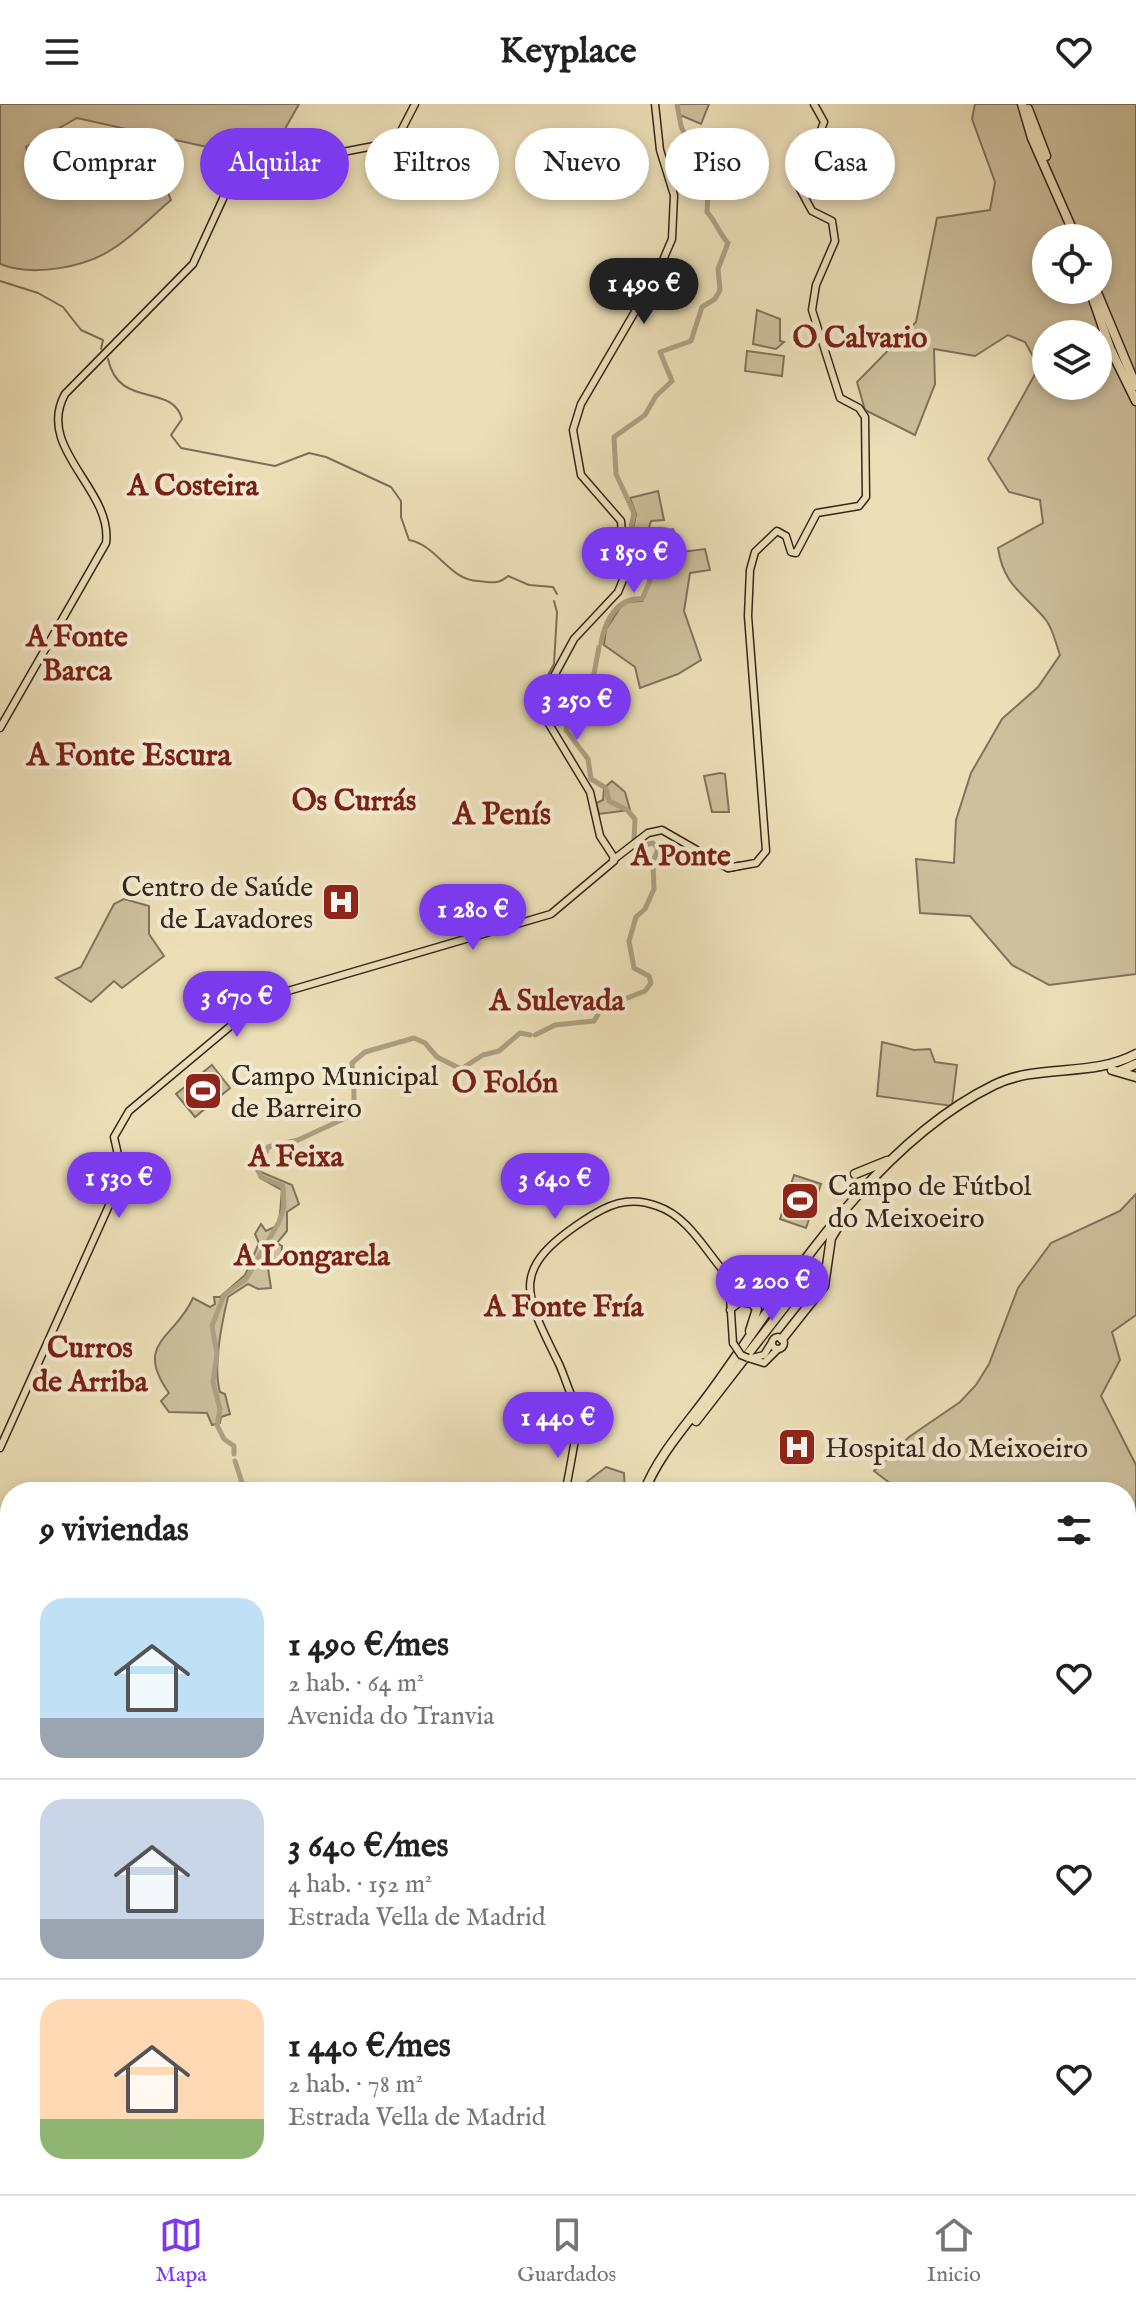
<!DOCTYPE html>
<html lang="es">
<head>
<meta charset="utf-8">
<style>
  body { margin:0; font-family:"IM FELL English",serif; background:#f2f2f2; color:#222; height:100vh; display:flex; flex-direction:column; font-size:30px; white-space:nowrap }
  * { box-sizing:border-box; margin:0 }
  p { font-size:26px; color:#767676 }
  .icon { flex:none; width:44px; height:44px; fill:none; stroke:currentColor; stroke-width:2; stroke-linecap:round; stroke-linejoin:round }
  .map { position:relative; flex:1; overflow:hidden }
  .panel { position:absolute; left:0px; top:1378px; width:1136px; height:712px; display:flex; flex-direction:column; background:#fff; border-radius:32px 32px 0 0; box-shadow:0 4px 12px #0003 }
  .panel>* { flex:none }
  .guide { position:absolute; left:24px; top:24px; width:1088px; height:72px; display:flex; gap:16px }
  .buttons { position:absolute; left:1032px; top:120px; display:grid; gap:16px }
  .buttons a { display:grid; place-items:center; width:80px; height:80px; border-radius:50%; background:#fff; box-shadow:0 4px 12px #0003; font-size:40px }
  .price { position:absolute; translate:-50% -68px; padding:0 18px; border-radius:28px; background:#7c3aed; color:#fff; font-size:26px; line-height:52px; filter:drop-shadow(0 2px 4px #0008) }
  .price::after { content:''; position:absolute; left:50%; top:48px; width:24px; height:18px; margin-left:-12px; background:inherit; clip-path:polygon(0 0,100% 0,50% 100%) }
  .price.selected { background:#222; color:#fff }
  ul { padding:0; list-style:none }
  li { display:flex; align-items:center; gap:24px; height:200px; padding:0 40px }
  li+li { border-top:2px solid #e0e0e0 }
  li span { display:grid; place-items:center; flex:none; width:224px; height:160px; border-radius:24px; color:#555 }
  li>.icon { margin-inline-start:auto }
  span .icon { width:96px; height:96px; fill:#fffc; stroke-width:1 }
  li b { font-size:34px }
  h2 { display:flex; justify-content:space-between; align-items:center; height:96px; padding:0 40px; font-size:34px }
  .tag { padding:0 28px; border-radius:36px; background:#fff; box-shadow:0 4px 12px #0003; font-size:28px; line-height:72px }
  .tag.selected { background:#7c3aed; color:#fff }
  header { display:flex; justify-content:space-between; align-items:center; height:104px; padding:0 40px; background:#fff; font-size:36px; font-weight:800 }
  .dock { display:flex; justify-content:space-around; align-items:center; height:112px; border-top:2px solid #e0e0e0; background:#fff; font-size:22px; color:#767676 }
  .dock a { display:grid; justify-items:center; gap:4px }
  .dock .selected { color:#7c3aed }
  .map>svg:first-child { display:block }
  .green { fill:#cdc09d; stroke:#80735c; stroke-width:2; fill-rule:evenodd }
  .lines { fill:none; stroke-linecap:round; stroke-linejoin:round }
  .stream { stroke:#7d6f59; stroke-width:2 }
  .river { stroke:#ada083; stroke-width:5 }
  .major-casing { stroke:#34261b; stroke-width:9 }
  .highway-casing { stroke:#34261b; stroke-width:11 }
  .major { stroke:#ecdfb8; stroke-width:6 }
  .highway { stroke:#ecdfb8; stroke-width:8 }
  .major-bridge-casing { stroke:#34261b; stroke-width:9; stroke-linecap:butt }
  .major-bridge { stroke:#ecdfb8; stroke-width:6 }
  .labels { text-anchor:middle; stroke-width:8; stroke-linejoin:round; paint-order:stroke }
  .poi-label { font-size:28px; fill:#34261b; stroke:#f3ead1; text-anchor:start }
  .neighbourhood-label { font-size:30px; font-weight:bold; fill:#7a1f14; stroke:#f3ead1 }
  .quarter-label { font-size:32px; font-weight:bold; fill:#7a1f14; stroke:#f3ead1 }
</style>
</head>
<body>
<header><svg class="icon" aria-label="menu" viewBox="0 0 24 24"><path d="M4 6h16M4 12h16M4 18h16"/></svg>Keyplace<svg class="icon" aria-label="heart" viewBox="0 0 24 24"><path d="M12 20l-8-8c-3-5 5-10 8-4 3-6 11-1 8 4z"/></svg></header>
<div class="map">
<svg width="1136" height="2090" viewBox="0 0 1136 2090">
  <rect width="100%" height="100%" fill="#ecdfb8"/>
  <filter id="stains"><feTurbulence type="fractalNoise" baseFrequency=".0025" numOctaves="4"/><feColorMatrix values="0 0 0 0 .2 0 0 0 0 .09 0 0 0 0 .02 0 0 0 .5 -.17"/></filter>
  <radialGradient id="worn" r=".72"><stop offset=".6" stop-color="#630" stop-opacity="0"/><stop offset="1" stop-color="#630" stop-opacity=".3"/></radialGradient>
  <g class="green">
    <path d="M0,0H299L272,48L216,45L77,14L26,43L35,81L56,89L130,65L161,72L171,96C152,112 134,131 114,144C85,164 32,173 0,160Z"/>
    <polygon points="676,0 709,0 701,20 680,11"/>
    <path d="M975,0H1136V870L1049,881L1012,861L970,812L920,809L916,755L954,759L956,716L971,669L1002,615L1038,583L1060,551C1056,540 1053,525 1046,516C1024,489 1004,483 998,444L1043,419L1040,396L1009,388L988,355L1039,263L1025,238L1008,231L975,252L934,245L935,280L915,331L865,306L857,278L916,218L937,114L990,106L995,78L972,15ZM1046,134H1098V186H1046ZM1046,230H1098V282H1046Z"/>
    <polygon points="757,206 780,215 780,237 784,238 776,245 753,240"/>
    <polygon points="747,247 784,252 782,272 745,267"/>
    <polygon points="658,387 664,416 651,417 648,427 673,425 681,448 705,445 710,466 690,469 684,507 701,556 678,570 640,584 635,563 604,541 606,525 624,498 642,497 652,472 632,430 636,410 630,394"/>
    <polygon points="720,669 725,670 729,708 712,708 704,672"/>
    <polygon points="612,677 625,688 630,706 599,710 596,699 603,696 604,684"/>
    <polygon points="124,795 149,802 149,830 164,852 122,884 114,877 91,898 56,874 81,863 114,800"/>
    <polygon points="882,938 914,946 930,945 935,958 957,961 952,1002 877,992"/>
    <polygon points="212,961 230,984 195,1013 176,990"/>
    <path d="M256,1066L292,1081L299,1100L287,1108V1127L277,1139L282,1142L281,1158L271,1159L268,1164L271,1184L258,1185L248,1180L228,1193C222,1218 213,1264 220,1288L225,1290L230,1310L221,1313L220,1319L212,1321L207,1309L169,1308L161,1297L169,1289C133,1238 175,1235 193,1194L210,1203L215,1200L214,1193H220L245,1171L259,1139L255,1130L261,1120L266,1127L279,1121L282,1086L262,1075Z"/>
    <polygon points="794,1071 821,1080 806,1124 780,1115"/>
    <polygon points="1136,1090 1136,1211 1112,1228 1120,1256 1101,1292 1136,1361 1136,1474 1126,1499 1126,1388 888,1388 891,1380 874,1367 909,1333 960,1298 976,1281 989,1260 1018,1184 1051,1139 1120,1107"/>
    <polygon points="606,1363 624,1369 625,1388 583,1388 584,1380"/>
  </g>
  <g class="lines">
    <g class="stream">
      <polyline points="0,177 38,189 63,203 81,226 103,236 101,245"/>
      <path d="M108,255C119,306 172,278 182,315L171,331L181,344L275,362L309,349L326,353L391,383L401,397V413L409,436C437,441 449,476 478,477C491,478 498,481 508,472L529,481L553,483L557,490"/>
      <polyline points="543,580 554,560 557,508 554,497"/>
      <polyline points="704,2080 719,2084 762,2080"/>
      <polyline points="804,2080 822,2083 830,2090"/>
      <polyline points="619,2090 627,2080"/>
    </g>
    <g class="river">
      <path d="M601,539C605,516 618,493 642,495L650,477L630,429L634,409L616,370L614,333L645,311L656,292L672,277L660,248L691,237L702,203L715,195L720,186L718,165L728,139C719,129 716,118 707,108L708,89L694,83L693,77L700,67L681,22L677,0"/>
      <polyline points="535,931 555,921 594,917 602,904 645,887 651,879 649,872 634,864 629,837 636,813 645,805 654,785 653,758 658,745 653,739 640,742 634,735 635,715 627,706 609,697 606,684 591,675 588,655 566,626 568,615 594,570 599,543"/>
      <path d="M234,1350V1342L224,1335L217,1321L220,1305L213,1278L217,1250L212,1222L224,1191L246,1175L279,1118L284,1104L283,1082L261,1073L259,1068L268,1043L298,1036L352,1011C356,1004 353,970 352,959L365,948L414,934L425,939L437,953L461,965L483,951L499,947L520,929L530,931"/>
      <polyline points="235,1357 245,1388"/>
      <polyline points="484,2090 484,2080"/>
    </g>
    <defs>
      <g id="major">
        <path d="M0,624L106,439C113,385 35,345 65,290L193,160L227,86L240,68L264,57L322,52L379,41L401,27L415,0"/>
        <polyline points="613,752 600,732 590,688 549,620 546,599 554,572 574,535 618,488 625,471 621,417 581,371 573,326 581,300 657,170 672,135 674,91 660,46 655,0"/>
        <polyline points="617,753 613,756 648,729 662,726 728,764 739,762"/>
        <polyline points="728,764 756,759 766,747 748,512 750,466 755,448 777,427 786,432 791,448 796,449 817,409 859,402 866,393 865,313 859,304 840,294 812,206 816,181 835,137 832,117 812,107 799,83 815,62 816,39 824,18 814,0"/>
        <polyline points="729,1178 733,1239"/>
        <circle cx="778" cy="1239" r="6"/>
        <polyline points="748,1254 764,1259 778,1245"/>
        <polyline points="752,1254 764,1251 772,1238"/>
        <polyline points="0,1344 120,1077 121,1064 114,1033 129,1007 264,894 551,810 614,757"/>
        <path d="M565,1388C569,1374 578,1313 581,1309C572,1299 566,1275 559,1260C524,1189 509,1166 583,1117C607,1101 628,1091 657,1102C696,1115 712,1164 744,1187V1195L730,1206"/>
        <polyline points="0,1823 10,1880"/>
        <polyline points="6,1877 10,1902"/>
        <polyline points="0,2018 10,1996"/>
        <polyline points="0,2027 10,2029"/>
        <polyline points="0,2032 10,2035"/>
        <polyline points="35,2080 39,2090"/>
      </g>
      <g id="highway">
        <polyline points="1022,0 1032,34 1076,134"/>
        <polyline points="1028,5 1046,52"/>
        <polyline points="1090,186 1110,244 1136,297"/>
        <polyline points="1096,186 1136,282"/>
        <polyline points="1112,966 1136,973"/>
        <polyline points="1120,967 1136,960"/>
        <polyline points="855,1070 887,1057"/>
        <polyline points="740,1197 752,1199 757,1205 750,1227"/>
        <polyline points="782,1235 824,1182 831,1134 839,1121"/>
        <polyline points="696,1317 803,1179 812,1174 818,1177 818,1189"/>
        <path d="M644,1388C659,1349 691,1316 715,1282C790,1177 875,1039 994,981C1039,959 1091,974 1136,950"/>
        <polyline points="50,2090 78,2080"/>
      </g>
    </defs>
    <use href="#major" class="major-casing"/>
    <use href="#highway" class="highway-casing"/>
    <use href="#major" class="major"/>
    <use href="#highway" class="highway"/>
    <defs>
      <polyline id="major-bridge" points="733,1239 741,1251 748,1254"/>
    </defs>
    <use href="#major-bridge" class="major-bridge-casing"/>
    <use href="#major-bridge" class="major-bridge"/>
  </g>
  <defs>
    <symbol id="hospital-square" viewBox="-11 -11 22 22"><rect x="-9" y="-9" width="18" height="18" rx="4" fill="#8f2418" stroke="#f3ead1"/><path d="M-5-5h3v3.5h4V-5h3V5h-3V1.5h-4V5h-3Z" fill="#fff"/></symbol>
    <symbol id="stadium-square" viewBox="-11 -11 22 22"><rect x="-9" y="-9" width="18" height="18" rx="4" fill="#8f2418" stroke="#f3ead1"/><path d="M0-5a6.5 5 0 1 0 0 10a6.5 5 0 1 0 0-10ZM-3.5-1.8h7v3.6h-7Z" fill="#fff"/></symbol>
  </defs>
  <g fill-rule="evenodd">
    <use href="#hospital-square" x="319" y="776" width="44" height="44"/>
    <use href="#stadium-square" x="181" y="965" width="44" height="44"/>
    <use href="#stadium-square" x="778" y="1075" width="44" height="44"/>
    <use href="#hospital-square" x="775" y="1321" width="44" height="44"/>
  </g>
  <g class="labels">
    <g class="poi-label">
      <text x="313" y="792" text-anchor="end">Centro de Saúde<tspan x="313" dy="32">de Lavadores</tspan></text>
      <text x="231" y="981">Campo Municipal<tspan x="231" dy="32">de Barreiro</tspan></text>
      <text x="828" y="1091">Campo de Fútbol<tspan x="828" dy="32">do Meixoeiro</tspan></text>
      <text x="825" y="1353">Hospital do Meixoeiro</text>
    </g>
    <g class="neighbourhood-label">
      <text x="860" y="243">O Calvario</text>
      <text x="193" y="391">A Costeira</text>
      <text x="77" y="542">A Fonte<tspan x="77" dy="34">Barca</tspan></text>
      <text x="354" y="706">Os Currás</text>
      <text x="681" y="761">A Ponte</text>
      <text x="557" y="906">A Sulevada</text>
      <text x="505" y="988">O Folón</text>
      <text x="296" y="1062">A Feixa</text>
      <text x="312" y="1161">A Longarela</text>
      <text x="564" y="1212">A Fonte Fría</text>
      <text x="90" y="1253">Curros<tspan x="90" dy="34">de Arriba</tspan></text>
    </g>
    <g class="quarter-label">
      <text x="129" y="661">A Fonte Escura</text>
      <text x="502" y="720">A Penís</text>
    </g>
  </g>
  <rect width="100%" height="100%" filter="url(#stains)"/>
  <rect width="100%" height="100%" fill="url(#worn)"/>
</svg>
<div class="buttons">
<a><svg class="icon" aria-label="locate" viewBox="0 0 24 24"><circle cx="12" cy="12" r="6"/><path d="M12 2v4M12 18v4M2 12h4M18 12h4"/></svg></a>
<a><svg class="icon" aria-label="layers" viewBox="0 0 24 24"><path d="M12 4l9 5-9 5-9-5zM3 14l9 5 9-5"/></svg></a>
</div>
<b class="price selected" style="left:644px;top:222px">1 490 €</b>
<b class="price" style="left:634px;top:491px">1 850 €</b>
<b class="price" style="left:577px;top:638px">3 250 €</b>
<b class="price" style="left:473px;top:848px">1 280 €</b>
<b class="price" style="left:237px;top:935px">3 670 €</b>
<b class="price" style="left:119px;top:1116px">1 530 €</b>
<b class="price" style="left:555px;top:1117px">3 640 €</b>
<b class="price" style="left:772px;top:1219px">2 200 €</b>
<b class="price" style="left:558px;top:1356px">1 440 €</b>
<div class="guide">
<a class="tag">Comprar</a>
<a class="tag selected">Alquilar</a>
<a class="tag">Filtros</a>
<a class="tag">Nuevo</a>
<a class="tag">Piso</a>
<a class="tag">Casa</a>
</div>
<section class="panel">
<h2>9 viviendas<svg class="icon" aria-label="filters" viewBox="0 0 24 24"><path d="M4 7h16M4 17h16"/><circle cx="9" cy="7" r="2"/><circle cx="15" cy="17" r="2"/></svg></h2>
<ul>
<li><span style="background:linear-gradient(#bfe0f5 75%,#9aa5b1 0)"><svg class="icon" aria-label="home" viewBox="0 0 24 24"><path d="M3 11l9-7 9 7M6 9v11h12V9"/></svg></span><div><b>1 490 €/mes</b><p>2 hab. · 64 m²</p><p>Avenida do Tranvia</p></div><svg class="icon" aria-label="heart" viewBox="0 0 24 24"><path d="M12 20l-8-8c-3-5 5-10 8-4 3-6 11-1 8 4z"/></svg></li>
<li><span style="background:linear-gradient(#c9d6e8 75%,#9aa5b1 0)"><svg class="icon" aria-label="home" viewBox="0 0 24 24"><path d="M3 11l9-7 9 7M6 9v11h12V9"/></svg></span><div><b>3 640 €/mes</b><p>4 hab. · 152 m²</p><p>Estrada Vella de Madrid</p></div><svg class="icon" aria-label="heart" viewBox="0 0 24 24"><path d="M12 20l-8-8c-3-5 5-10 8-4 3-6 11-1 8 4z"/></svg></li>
<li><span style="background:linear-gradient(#ffd9b3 75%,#8fb573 0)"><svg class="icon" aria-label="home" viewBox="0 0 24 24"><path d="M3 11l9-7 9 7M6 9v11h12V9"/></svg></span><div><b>1 440 €/mes</b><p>2 hab. · 78 m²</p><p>Estrada Vella de Madrid</p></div><svg class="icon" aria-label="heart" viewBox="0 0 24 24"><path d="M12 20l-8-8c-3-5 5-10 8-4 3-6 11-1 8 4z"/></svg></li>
</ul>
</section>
</div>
<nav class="dock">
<a class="selected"><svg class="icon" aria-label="map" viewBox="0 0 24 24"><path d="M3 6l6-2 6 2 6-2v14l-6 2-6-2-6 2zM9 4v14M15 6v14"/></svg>Mapa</a>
<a><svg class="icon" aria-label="saved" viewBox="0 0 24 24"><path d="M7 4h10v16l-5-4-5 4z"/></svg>Guardados</a>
<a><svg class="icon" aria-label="home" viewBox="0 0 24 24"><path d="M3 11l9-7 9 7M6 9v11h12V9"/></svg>Inicio</a>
</nav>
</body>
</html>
